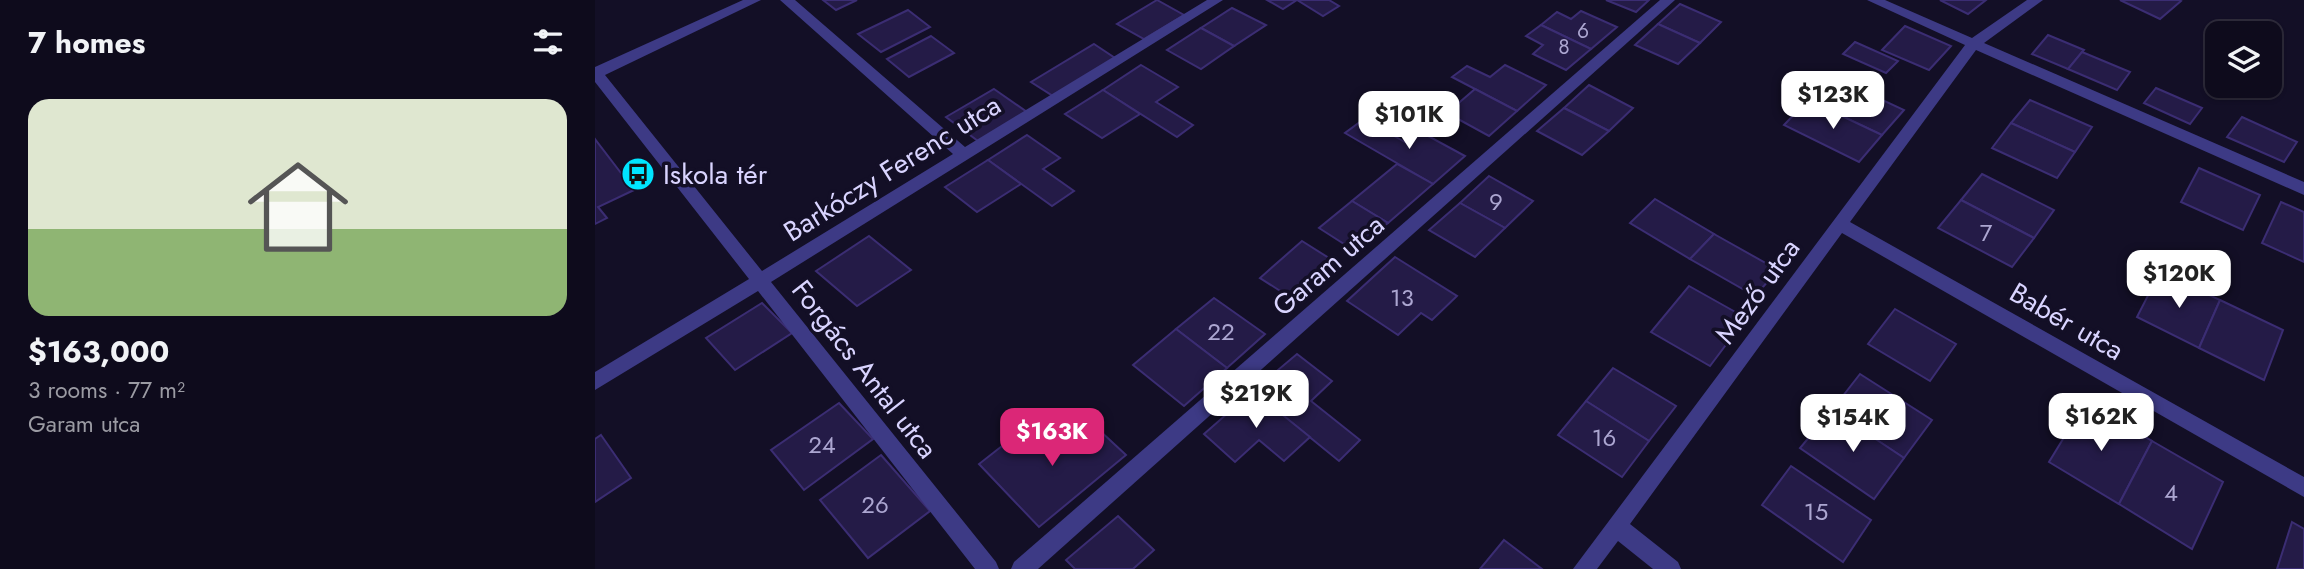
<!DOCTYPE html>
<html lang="en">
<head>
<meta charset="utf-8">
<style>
  body { margin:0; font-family:Jost,sans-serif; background:#171425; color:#f1f3f6; height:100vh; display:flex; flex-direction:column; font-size:26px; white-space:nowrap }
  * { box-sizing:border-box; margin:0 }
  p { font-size:23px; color:#9b9ba3 }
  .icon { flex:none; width:38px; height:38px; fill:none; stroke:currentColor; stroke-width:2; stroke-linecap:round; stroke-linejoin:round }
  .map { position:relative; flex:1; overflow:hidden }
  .side { display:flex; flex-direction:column; background:#0e0b1c; width:595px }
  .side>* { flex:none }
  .buttons { position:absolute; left:1610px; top:21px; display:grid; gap:14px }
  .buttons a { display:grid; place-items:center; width:77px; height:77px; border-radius:14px; background:#0e0b1c; box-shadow:0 2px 5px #0004,0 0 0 2px #2e2b3b; font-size:35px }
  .price { position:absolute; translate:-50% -60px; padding:0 16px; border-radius:14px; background:#fff; color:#222; font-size:23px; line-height:46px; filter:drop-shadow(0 2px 4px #0008) }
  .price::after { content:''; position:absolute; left:50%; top:42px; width:21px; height:16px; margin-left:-10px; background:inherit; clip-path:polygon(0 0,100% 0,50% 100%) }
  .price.active { background:#db2777; color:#fff }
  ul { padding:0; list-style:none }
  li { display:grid; align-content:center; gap:14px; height:371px; padding:0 28px }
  li span { display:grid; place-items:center; height:217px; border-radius:21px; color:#555 }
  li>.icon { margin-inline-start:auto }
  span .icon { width:126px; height:126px; fill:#fffc; stroke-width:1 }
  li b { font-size:30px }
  h2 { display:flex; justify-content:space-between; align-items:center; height:84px; padding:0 28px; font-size:30px }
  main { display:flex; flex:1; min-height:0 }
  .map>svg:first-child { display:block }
  .building { fill:#241b47; stroke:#3b2d73; stroke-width:2 }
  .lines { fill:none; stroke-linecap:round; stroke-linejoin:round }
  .minor { fill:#3d3a85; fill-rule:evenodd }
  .labels { text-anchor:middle; stroke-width:7; stroke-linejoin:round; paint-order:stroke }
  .far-number-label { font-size:21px; fill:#aca6d1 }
  .number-label { font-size:24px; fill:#aca6d1 }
  .street-label { font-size:28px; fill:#d9d4ff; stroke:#130f26 }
  .poi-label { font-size:28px; fill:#d9d4ff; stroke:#130f26; text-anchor:start }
</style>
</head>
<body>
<main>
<section class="side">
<h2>7 homes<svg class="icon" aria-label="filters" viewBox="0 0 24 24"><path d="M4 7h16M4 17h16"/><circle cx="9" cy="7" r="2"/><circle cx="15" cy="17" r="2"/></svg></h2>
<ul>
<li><span style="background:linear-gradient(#dfe7d0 60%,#8fb573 0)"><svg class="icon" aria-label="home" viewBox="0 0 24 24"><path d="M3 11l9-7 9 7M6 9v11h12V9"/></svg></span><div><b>$163,000</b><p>3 rooms · 77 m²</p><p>Garam utca</p></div></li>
</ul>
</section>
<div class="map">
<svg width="1709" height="569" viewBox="0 0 1709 569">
  <rect width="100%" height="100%" fill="#130f26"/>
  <g class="building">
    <polygon points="228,0 262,0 241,10"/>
    <polygon points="562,0 589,15 549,39 522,24"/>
    <polygon points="672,0 734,0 744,6 728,16 702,0 688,9"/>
    <polygon points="1011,0 1054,0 1041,12"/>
    <polygon points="1345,0 1391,0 1373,14"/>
    <polygon points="1525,0 1584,0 1586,1 1565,19"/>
    <polygon points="1085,4 1126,22 1105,43 1063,24"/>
    <polygon points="637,8 671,25 639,46 606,28"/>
    <polygon points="313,10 335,27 286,52 263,34"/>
    <polygon points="986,11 1022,27 996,49 946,25 962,12 976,19"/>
    <polygon points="1063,24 1105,43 1083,64 1040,45"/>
    <polygon points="946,25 996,49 971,70 938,54 948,45 931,36"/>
    <polygon points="1310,26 1356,46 1334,70 1287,50"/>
    <polygon points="606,28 639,46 606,69 572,50"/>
    <polygon points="1453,35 1489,50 1473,69 1437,54"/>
    <polygon points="336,36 359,53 314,77 292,59"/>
    <polygon points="1260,42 1303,61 1291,73 1248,54"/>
    <polygon points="499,44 520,58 458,96 436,82"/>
    <polygon points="1487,52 1535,72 1522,90 1473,69"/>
    <polygon points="546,65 583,87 561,102 598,125 582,137 508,90"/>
    <polygon points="910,65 951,85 922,111 857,77 872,66 895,77"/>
    <polygon points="1236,76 1309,110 1287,135 1213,100"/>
    <polygon points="994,85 1038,108 1014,131 969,108"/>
    <polygon points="1561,88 1607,108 1595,124 1549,103"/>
    <polygon points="399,89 432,112 383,141 351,117"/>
    <polygon points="880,89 922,111 894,136 852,113"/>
    <polygon points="508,90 545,114 507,138 470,114"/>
    <polygon points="1213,100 1287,135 1264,162 1189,125"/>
    <polygon points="1435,100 1497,127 1480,152 1416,123"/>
    <polygon points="969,108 1014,131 987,155 942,131"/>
    <polygon points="1647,117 1702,142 1689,162 1632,137"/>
    <polygon points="769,119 810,142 824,131 870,156 838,184 750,133"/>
    <polygon points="1416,123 1480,152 1462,178 1397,148"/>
    <polygon points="432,135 465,158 448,169 479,191 457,206 393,160"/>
    <polygon points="0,139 39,190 3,207 12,218 0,224"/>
    <polygon points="393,160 426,184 382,212 350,187"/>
    <polygon points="802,164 838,184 793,223 757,201"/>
    <polygon points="1604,168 1665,195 1648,230 1586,202"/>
    <polygon points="1387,174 1459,210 1439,238 1366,200"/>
    <polygon points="894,176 938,201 910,228 865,203"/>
    <polygon points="1060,199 1119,234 1095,259 1035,223"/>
    <polygon points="1366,200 1439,238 1417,267 1343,228"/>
    <polygon points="757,201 793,223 760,251 724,228"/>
    <polygon points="1686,202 1709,212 1709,262 1667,243"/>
    <polygon points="865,203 910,228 880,257 834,230"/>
    <polygon points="1119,234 1183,270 1160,296 1095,259"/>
    <polygon points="274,236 316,270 262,306 221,271"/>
    <polygon points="707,241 745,265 704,303 665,278"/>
    <polygon points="800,257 862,296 837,320 826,313 803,335 752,301"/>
    <polygon points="1565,272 1625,300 1604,348 1542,317"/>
    <polygon points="1094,286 1151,318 1115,366 1056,332"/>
    <polygon points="619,298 670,334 632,368 581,329"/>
    <polygon points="1625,300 1688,330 1669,380 1604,348"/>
    <polygon points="167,303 197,333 140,370 111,338"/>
    <polygon points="1300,309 1361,344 1335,381 1273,344"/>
    <polygon points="581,329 632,368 589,406 538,365"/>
    <polygon points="702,354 737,381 716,401 765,440 744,461 658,391"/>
    <polygon points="1018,368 1081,406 1054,441 991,401"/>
    <polygon points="1265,374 1337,420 1309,458 1237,410"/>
    <polygon points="658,391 715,437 689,461 664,440 640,462 609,434"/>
    <polygon points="991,401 1054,441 1027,477 963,435"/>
    <polygon points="244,403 278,439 209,490 176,450"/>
    <polygon points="1490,403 1557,441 1524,504 1454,462"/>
    <polygon points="1237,410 1309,458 1279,499 1205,448"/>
    <polygon points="489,416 531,455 444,527 384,464 430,428 450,447"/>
    <polygon points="6,435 36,478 0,502 0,439"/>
    <polygon points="1557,441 1628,482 1597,549 1524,504"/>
    <polygon points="286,455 335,511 273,558 225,500"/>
    <polygon points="1196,466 1276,520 1248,562 1167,505"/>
    <polygon points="523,516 559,550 538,569 480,569 471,560"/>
    <polygon points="1697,522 1709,529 1709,569 1682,569"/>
    <polygon points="909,540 947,569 885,569"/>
  </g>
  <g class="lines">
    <g class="minor">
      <polygon points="148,0 166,0 10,75 167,271 358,154 185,0 200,0 370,147 612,0 628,0 176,282 401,562 404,569 380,569 163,291 0,390 0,372 154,279 0,82 0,67"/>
      <polygon points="1065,0 1080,0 443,569 416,569 419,562"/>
      <polygon points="1272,0 1290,0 1377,38 1432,0 1448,0 1389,43 1709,182 1709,195 1381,50 1255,222 1709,477 1709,497 1247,233 1035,524 1083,562 1086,569 1058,569 1023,541 1002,569 978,569 1370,45"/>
    </g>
  </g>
  <defs>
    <symbol id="bus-disc" viewBox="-11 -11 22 22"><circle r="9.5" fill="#00e5ff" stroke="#130f26"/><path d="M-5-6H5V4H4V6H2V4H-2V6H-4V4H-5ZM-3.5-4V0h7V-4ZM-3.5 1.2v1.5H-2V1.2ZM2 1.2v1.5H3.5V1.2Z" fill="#111"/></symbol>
  </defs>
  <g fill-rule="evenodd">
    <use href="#bus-disc" x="24" y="155" width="38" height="38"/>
  </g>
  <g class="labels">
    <g class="far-number-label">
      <text x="988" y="38">6</text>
      <text x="969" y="54">8</text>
    </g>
    <g class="number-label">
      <text x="901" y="210">9</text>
      <text x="1391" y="241">7</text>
      <text x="807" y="306">13</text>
      <text x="626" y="340">22</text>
      <text x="1009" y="446">16</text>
      <text x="227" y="453">24</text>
      <text x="1576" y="501">4</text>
      <text x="280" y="513">26</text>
      <text x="1221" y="520">15</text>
    </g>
    <g class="street-label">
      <text transform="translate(297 168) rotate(-32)" y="10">Barkóczy Ferenc utca</text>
      <text transform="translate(733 265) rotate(-41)" y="10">Garam utca</text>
      <text transform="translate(1162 291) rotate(-54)" y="10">Mező utca</text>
      <text transform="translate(1472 321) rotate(30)" y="10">Babér utca</text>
      <text transform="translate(270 369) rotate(52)" y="10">Forgács Antal utca</text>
    </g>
    <g class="poi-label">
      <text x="68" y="184">Iskola tér</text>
    </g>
  </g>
</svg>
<div class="buttons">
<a><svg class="icon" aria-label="layers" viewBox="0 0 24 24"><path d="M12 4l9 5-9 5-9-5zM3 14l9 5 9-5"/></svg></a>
</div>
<b class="price" style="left:1238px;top:131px">$123K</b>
<b class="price" style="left:814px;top:151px">$101K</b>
<b class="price" style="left:1584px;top:310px">$120K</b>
<b class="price" style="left:661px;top:430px">$219K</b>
<b class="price" style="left:1506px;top:453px">$162K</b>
<b class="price" style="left:1258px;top:454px">$154K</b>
<b class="price active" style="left:457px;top:468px">$163K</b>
</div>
</main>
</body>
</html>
